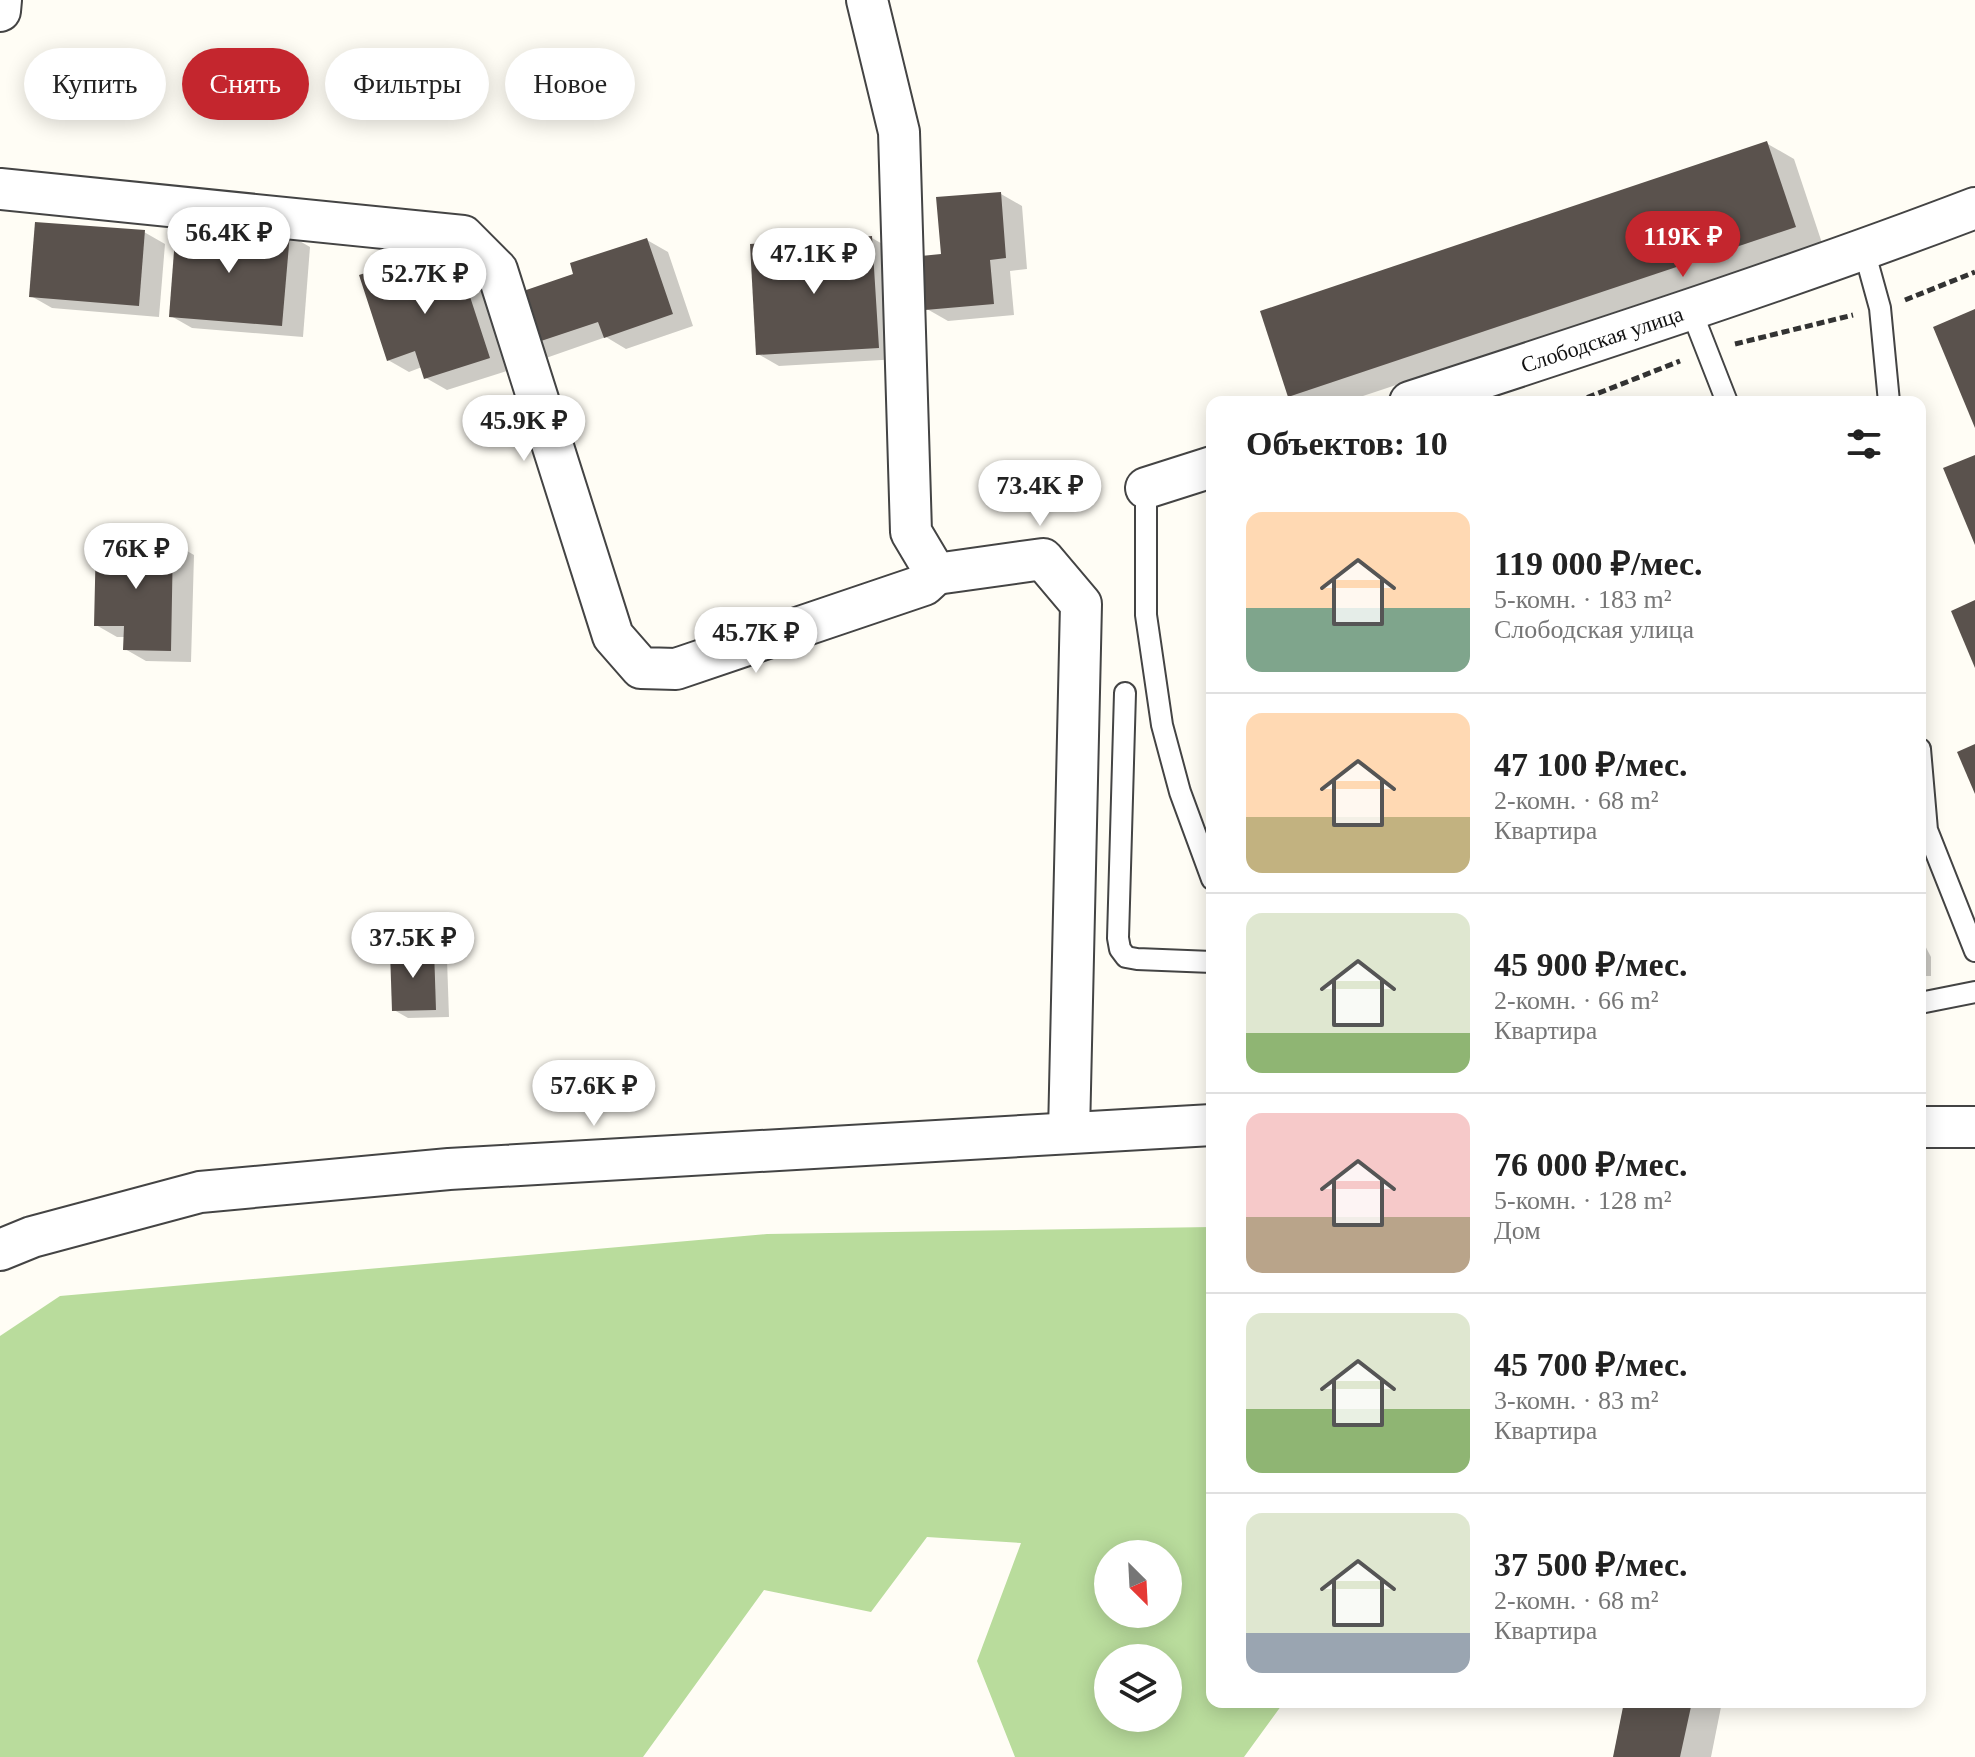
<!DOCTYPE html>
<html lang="ru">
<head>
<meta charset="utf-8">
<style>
  body { margin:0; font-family:Georgia,serif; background:#f6f6f6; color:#222; height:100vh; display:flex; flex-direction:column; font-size:30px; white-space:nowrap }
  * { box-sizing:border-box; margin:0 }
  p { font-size:26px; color:#767676 }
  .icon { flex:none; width:44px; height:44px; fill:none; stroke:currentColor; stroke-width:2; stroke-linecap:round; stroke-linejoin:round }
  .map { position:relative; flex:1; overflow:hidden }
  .drawer { position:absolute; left:1206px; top:396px; width:720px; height:1312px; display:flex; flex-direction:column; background:#fff; border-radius:16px; box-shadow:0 4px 20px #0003 }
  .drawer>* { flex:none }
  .guide { position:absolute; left:24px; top:48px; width:760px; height:72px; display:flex; gap:16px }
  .needle { width:52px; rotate:156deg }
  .controls { position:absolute; left:1094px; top:1540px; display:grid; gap:16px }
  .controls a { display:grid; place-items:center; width:88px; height:88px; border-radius:50%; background:#fff; box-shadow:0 4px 20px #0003; font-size:40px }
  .price { position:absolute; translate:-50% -68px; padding:0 18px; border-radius:28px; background:#fff; color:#222; font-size:26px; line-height:52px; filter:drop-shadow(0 2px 4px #0008) }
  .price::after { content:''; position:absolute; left:50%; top:48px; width:24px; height:18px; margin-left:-12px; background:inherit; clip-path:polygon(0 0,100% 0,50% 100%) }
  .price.on { background:#c4262e; color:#fff }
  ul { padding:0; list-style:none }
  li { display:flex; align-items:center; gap:24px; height:200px; padding:0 40px }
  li+li { border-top:2px solid #e0e0e0 }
  li span { display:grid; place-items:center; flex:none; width:224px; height:160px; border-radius:16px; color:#555 }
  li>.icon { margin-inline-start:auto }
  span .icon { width:96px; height:96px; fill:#fffc; stroke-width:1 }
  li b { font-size:34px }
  h2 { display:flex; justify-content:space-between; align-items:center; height:96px; padding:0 40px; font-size:34px }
  .tag { padding:0 28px; border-radius:36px; background:#fff; box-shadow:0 4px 20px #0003; font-size:28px; line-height:72px }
  .tag.on { background:#c4262e; color:#fff }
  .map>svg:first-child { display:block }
  .forest { fill:#b9dc9c; fill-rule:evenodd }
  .shadow { fill:#0003 }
  .building { fill:#5a524d }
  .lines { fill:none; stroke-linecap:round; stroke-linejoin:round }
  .service-casing { stroke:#444; stroke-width:24 }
  .minor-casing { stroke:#444; stroke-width:44 }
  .path { stroke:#333; stroke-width:5; stroke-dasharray:8 4; stroke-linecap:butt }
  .service { stroke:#fff; stroke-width:20 }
  .minor { stroke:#fff; stroke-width:40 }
  .labels { text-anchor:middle; stroke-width:8; stroke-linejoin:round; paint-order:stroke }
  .street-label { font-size:22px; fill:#111; stroke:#fff }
</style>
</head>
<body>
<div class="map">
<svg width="1975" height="1757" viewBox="0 0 1975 1757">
  <rect width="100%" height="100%" fill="#fffdf5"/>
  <path class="forest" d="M1212,1227V1702H1284L1244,1757H1015L977,1661L1021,1543L927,1537L871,1612L764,1590L643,1757H0V1336L60,1296L767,1234ZM1108,1554H1168V1614H1108ZM1108,1658H1168V1718H1108Z"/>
  <g class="shadow">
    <polygon points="1766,143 1794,159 1822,243 1345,402 1302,402 1290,395"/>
    <polygon points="1001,194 1022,206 1027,269 1010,271 1014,315 948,321 927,309 943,256"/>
    <polygon points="144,232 165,244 159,317 52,308 31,296"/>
    <polygon points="289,235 310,247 303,337 192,328 171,316"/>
    <polygon points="872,238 893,250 899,359 779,366 758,354"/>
    <polygon points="647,240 668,252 693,326 626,349 606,337 546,358 525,346 576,275"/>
    <polygon points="424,256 445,268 446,272 459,268 480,280 510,370 447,390 426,378 422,367 409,372 388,360"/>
    <polygon points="173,543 194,555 191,662 146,661 125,649 125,637 117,637 96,625"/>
    <polygon points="1920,936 1931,957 1931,976 1920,976"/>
    <polygon points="433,951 447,959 449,1017 408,1018 394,1010"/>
    <polygon points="1626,1702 1722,1702 1711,1757 1615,1757"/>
  </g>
  <g class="building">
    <polygon points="1767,141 1796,227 1288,397 1260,311"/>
    <polygon points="1001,192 1006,258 990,260 994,304 925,310 921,256 941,254 936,197"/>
    <polygon points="35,222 145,230 139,306 29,297"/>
    <polygon points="176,225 290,233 282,326 169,317"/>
    <polygon points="872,236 879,348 756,355 750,244"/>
    <polygon points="647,238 673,314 604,338 598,322 523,347 506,297 573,274 570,263"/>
    <polygon points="424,254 431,276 460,266 490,358 424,379 415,351 387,361 359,275"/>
    <polygon points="1975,309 1975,428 1933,327"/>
    <polygon points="1975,455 1975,545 1943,468"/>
    <polygon points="96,539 173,541 171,651 123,650 124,626 94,626"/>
    <polygon points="1975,600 1975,668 1951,611"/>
    <polygon points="1975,744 1975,794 1957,752"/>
    <polygon points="434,949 436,1010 392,1011 390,951"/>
    <polygon points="1624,1702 1692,1702 1680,1757 1613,1757"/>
  </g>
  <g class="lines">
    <defs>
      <g id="service">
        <polyline points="1864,250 1880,308 1889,402"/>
        <polyline points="1691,310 1727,402"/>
        <polyline points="1146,488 1146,615 1162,725 1180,792 1212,879"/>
        <polyline points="1125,693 1118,938 1120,949 1126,957 1137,959 1212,962"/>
        <polyline points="1920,749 1927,830 1975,951"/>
        <polyline points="1920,1003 1975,992"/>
      </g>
      <g id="minor">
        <polyline points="867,0 899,132 911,532 936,574 1043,559 1081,604 1069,1133"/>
        <polyline points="0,11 1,0"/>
        <polyline points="0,189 463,236 497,270 613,636 641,668 676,669 924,585 936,574"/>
        <path id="s1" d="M1410,402C1599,340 1789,279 1975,208"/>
        <polyline points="1146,488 1212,467"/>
        <polyline points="1920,1127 1975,1127"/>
        <polyline points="0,1250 32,1237 200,1192 449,1169 1212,1125"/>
      </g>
    </defs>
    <use href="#service" class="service-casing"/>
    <use href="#minor" class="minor-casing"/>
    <g class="path">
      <polyline points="1905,300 1975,272"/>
      <polyline points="1735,344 1853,315"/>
      <polyline points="1576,402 1680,361"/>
    </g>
    <use href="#service" class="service"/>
    <use href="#minor" class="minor"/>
  </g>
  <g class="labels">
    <g class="street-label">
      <text dy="8" stroke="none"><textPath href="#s1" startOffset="202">Слободская улица</textPath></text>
    </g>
  </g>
</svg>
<div class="controls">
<a><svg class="needle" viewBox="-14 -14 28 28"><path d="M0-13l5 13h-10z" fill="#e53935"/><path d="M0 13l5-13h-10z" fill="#767676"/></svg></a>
<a><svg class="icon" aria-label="layers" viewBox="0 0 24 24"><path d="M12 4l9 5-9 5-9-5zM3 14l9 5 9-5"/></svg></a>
</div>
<b class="price" style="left:229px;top:275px">56.4K ₽</b>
<b class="price on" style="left:1683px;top:279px">119K ₽</b>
<b class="price" style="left:814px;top:296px">47.1K ₽</b>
<b class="price" style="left:425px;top:316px">52.7K ₽</b>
<b class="price" style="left:524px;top:463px">45.9K ₽</b>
<b class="price" style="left:1040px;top:528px">73.4K ₽</b>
<b class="price" style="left:136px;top:591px">76K ₽</b>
<b class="price" style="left:756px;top:675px">45.7K ₽</b>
<b class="price" style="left:413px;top:980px">37.5K ₽</b>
<b class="price" style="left:594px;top:1128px">57.6K ₽</b>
<div class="guide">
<a class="tag">Купить</a>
<a class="tag on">Снять</a>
<a class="tag">Фильтры</a>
<a class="tag">Новое</a>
</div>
<section class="drawer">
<h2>Объектов: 10<svg class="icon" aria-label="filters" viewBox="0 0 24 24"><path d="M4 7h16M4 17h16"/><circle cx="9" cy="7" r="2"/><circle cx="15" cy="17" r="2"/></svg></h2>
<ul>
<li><span style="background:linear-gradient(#ffd9b3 60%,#7fa58c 0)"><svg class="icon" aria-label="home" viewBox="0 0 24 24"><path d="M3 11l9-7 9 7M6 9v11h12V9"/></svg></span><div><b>119 000 ₽/мес.</b><p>5-комн. · 183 m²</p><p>Слободская улица</p></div></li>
<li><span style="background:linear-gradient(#ffd9b3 65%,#c2b280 0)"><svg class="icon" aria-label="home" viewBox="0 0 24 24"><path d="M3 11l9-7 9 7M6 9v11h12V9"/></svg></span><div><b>47 100 ₽/мес.</b><p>2-комн. · 68 m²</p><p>Квартира</p></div></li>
<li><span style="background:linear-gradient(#dfe7d0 75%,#8fb573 0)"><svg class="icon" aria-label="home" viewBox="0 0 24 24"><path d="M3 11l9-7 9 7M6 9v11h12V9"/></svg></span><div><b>45 900 ₽/мес.</b><p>2-комн. · 66 m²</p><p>Квартира</p></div></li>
<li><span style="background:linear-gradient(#f6c9c9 65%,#b9a48a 0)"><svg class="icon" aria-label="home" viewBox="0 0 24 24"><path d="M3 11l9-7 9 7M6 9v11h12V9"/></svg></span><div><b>76 000 ₽/мес.</b><p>5-комн. · 128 m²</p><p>Дом</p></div></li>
<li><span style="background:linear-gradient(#dfe7d0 60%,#8fb573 0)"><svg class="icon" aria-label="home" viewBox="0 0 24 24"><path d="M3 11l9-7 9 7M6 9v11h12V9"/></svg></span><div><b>45 700 ₽/мес.</b><p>3-комн. · 83 m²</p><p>Квартира</p></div></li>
<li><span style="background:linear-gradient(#dfe7d0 75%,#9aa5b1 0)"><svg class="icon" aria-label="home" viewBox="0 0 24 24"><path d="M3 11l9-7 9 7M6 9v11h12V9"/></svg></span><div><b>37 500 ₽/мес.</b><p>2-комн. · 68 m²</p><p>Квартира</p></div></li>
</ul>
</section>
</div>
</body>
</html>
